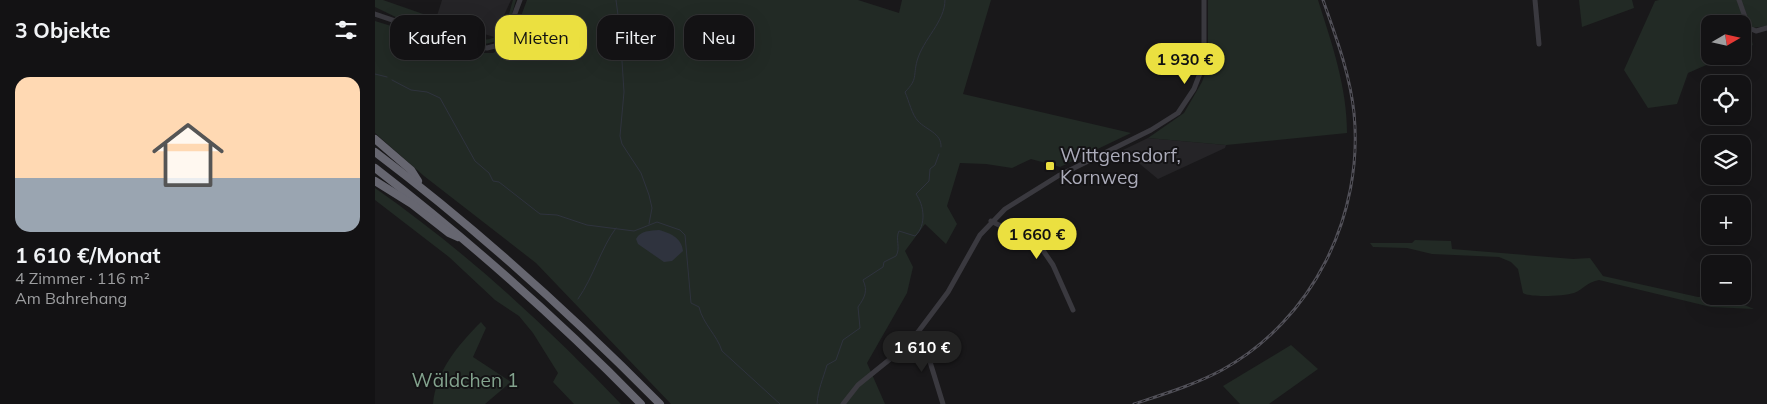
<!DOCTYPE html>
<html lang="de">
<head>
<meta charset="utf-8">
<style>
  body { margin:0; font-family:Mulish,sans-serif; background:#202022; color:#f1f3f6; height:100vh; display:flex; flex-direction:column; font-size:19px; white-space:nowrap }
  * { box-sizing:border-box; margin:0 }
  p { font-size:16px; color:#9d9ea0 }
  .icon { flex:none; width:28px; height:28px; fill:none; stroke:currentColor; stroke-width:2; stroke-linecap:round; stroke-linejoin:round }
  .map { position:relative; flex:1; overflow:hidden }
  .drawer { display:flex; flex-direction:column; background:#131214; width:375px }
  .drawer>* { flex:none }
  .guide { position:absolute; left:15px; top:15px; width:475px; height:45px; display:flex; gap:10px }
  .needle { width:32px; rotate:81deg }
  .tools { position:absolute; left:1326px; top:15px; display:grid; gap:10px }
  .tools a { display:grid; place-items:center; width:50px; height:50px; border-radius:10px; background:#131214; box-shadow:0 5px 20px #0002,0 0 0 1px #323234; font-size:25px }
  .price { position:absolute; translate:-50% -42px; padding:0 11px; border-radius:18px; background:#ebe040; color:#111; font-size:16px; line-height:32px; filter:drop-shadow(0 1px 2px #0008) }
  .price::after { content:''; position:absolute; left:50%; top:30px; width:15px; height:11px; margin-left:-8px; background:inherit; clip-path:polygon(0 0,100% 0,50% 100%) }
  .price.current { background:#222; color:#fff }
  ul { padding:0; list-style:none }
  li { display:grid; align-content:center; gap:10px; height:265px; padding:0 15px }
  li span { display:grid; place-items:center; height:155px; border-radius:15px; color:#555 }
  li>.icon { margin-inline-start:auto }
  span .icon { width:90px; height:90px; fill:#fffc; stroke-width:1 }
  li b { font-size:21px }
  h2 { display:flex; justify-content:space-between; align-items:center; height:60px; padding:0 15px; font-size:21px }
  .chip { padding:0 18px; border-radius:15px; background:#131214; box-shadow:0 5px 20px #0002,0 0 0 1px #323234; font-size:18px; line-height:45px }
  .chip.current { background:#ebe040; color:#111 }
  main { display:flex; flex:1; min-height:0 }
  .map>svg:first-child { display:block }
  .built { fill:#252427 }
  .green { fill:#222a25 }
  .water { fill:#2f333e }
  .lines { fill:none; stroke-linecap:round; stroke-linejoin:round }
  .stream { stroke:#2f333e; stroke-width:1 }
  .minor { stroke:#3a393f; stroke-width:5 }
  .highway { stroke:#666670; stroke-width:8 }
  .rail-casing { stroke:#515058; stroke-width:3 }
  .rail { stroke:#141315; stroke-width:1; stroke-dasharray:4; stroke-linecap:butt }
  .poi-dot { fill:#ebe040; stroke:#141315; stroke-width:2 }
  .labels { text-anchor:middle; stroke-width:4; stroke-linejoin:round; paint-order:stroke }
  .poi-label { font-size:19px; fill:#ababb9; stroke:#141315; text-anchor:start }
  .park-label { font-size:19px; fill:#83a38e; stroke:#141315 }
</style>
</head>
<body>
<main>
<section class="drawer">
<h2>3 Objekte<svg class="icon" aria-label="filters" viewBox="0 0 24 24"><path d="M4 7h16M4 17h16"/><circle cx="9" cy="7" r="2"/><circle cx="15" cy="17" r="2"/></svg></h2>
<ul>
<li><span style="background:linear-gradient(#ffd9b3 65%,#9aa5b1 0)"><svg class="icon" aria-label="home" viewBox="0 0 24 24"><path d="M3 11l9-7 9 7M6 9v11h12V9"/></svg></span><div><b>1 610 €/Monat</b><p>4 Zimmer · 116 m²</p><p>Am Bahrehang</p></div></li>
</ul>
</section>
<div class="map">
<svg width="1392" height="404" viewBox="0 0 1392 404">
  <rect width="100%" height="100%" fill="#19181a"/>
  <g class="built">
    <polygon points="67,0 136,0 119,37 61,19"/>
    <polygon points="773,138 851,145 850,148 783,179 748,150"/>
  </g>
  <g class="green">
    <polygon points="0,0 8,0 51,15 29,21 0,7"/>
    <path d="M138,0H141C137,12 135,27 127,36C110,56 62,32 42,26C67,18 109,57 127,30C133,22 135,9 138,0Z"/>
    <polygon points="152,0 483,0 524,13 527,0 616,0 588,94 756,133 685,167 656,159 637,168 611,164 585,163 572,206 582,224 571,244 550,224 530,251 538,267 532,293 492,363 510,404 296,404 161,263 49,176 0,133 0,21 26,29 27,32 104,53 118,53 130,46 139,35"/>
    <path d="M833,0H943C957,44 972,87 972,133L851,145L773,138L809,113L827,82L833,66Z"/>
    <polygon points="1204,0 1257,0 1259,8 1207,27"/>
    <polygon points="1284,0 1365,0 1378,45 1368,49 1368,24 1335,24 1335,56 1352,56 1313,73 1302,104 1273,108 1249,70 1280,1"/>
    <polygon points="1366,0 1392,0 1392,26 1377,28"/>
    <path d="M0,188C90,251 171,325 246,404H199L178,382L183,373L158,333L144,316L120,300L74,257L0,200Z"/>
    <path d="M1040,240L1076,241L1077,249L1198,259L1215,258L1228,276L1323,297L1348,296L1379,309L1336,307L1224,280C1210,283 1209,289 1199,293C1189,296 1156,298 1148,293L1143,269L1136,262L1124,257L1057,254L1032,248L998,247L995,243H1037Z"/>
    <path d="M106,322L111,328L98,357L136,382L110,404H58C61,371 83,345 106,322Z"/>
    <polygon points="916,345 943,369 894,404 865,404 848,386"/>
  </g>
  <path class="water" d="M284,230C295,233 307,238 308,251L297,261L289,262L263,244L261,239C266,230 275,231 284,230Z"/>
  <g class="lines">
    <g class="stream">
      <polyline points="241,0 248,52"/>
      <polyline points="247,61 249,92 245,136 247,144 266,173 274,195 277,208 274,224"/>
      <polyline points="0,74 12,77"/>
      <path d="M17,80L36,90L52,92L65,98L100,161L114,173L118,181L124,182L165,214L182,215L212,225L259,231L282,222L305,230L310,235L316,303L324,307C328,324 342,335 347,351L405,404"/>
      <path d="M566,147C567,133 551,130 543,121C537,115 534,101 530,92C543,79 538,76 542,61C548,39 570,22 570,0"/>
      <path d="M203,299C219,276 226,248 241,228"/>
      <path d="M442,404C443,389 448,379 452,365L461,360L468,340L485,328L483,307C490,297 493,291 488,280L508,267L509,262L521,256C526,248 520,239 524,231L540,236C552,225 549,205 541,194L554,181L555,169L560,165L564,154"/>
    </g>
    <g class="minor">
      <polyline points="1160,0 1164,44"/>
      <polyline points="1364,0 1374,28 1381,31 1392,28"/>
      <polyline points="0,14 94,46 112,48 120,46 131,37 145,0"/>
      <polyline points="616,221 665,246 678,265 698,310"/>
      <polyline points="543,332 548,339 568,404"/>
      <polyline points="468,404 483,385 530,347 543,332 573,292 605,235 630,209 683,176 776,130 803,113 819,89 829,63 829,0"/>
    </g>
    <g class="highway">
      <polyline points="0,139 36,170 43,181"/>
      <path d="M0,152C102,229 195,313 285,404"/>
      <path d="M0,168C94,241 183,319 266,404"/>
      <polyline points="0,181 37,204 74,233 83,237"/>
    </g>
    <defs>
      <path id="rail" d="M759,404C789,394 819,385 847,370C938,320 989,215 979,113C975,74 961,37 948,0"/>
    </defs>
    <use href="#rail" class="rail-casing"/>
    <use href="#rail" class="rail"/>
  </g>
  <rect class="poi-dot" x="670" y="161" width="10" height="10" rx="2.5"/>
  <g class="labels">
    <g class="poi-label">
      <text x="685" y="162">Wittgensdorf,<tspan x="685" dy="22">Kornweg</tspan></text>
    </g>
    <g class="park-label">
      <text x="90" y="387">Wäldchen 1</text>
    </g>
  </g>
</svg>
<div class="tools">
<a><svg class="needle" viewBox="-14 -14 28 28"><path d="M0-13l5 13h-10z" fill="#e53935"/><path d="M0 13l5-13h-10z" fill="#9d9ea0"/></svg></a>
<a><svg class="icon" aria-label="locate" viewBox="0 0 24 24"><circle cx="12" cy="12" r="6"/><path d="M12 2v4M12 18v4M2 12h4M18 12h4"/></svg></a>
<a><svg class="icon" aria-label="layers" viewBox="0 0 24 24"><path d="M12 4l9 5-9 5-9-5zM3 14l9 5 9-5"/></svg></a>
<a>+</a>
<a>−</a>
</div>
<b class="price" style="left:810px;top:85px">1 930 €</b>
<b class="price" style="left:662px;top:260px">1 660 €</b>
<b class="price current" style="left:547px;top:373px">1 610 €</b>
<div class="guide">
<a class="chip">Kaufen</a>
<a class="chip current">Mieten</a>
<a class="chip">Filter</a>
<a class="chip">Neu</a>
</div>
</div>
</main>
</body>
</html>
